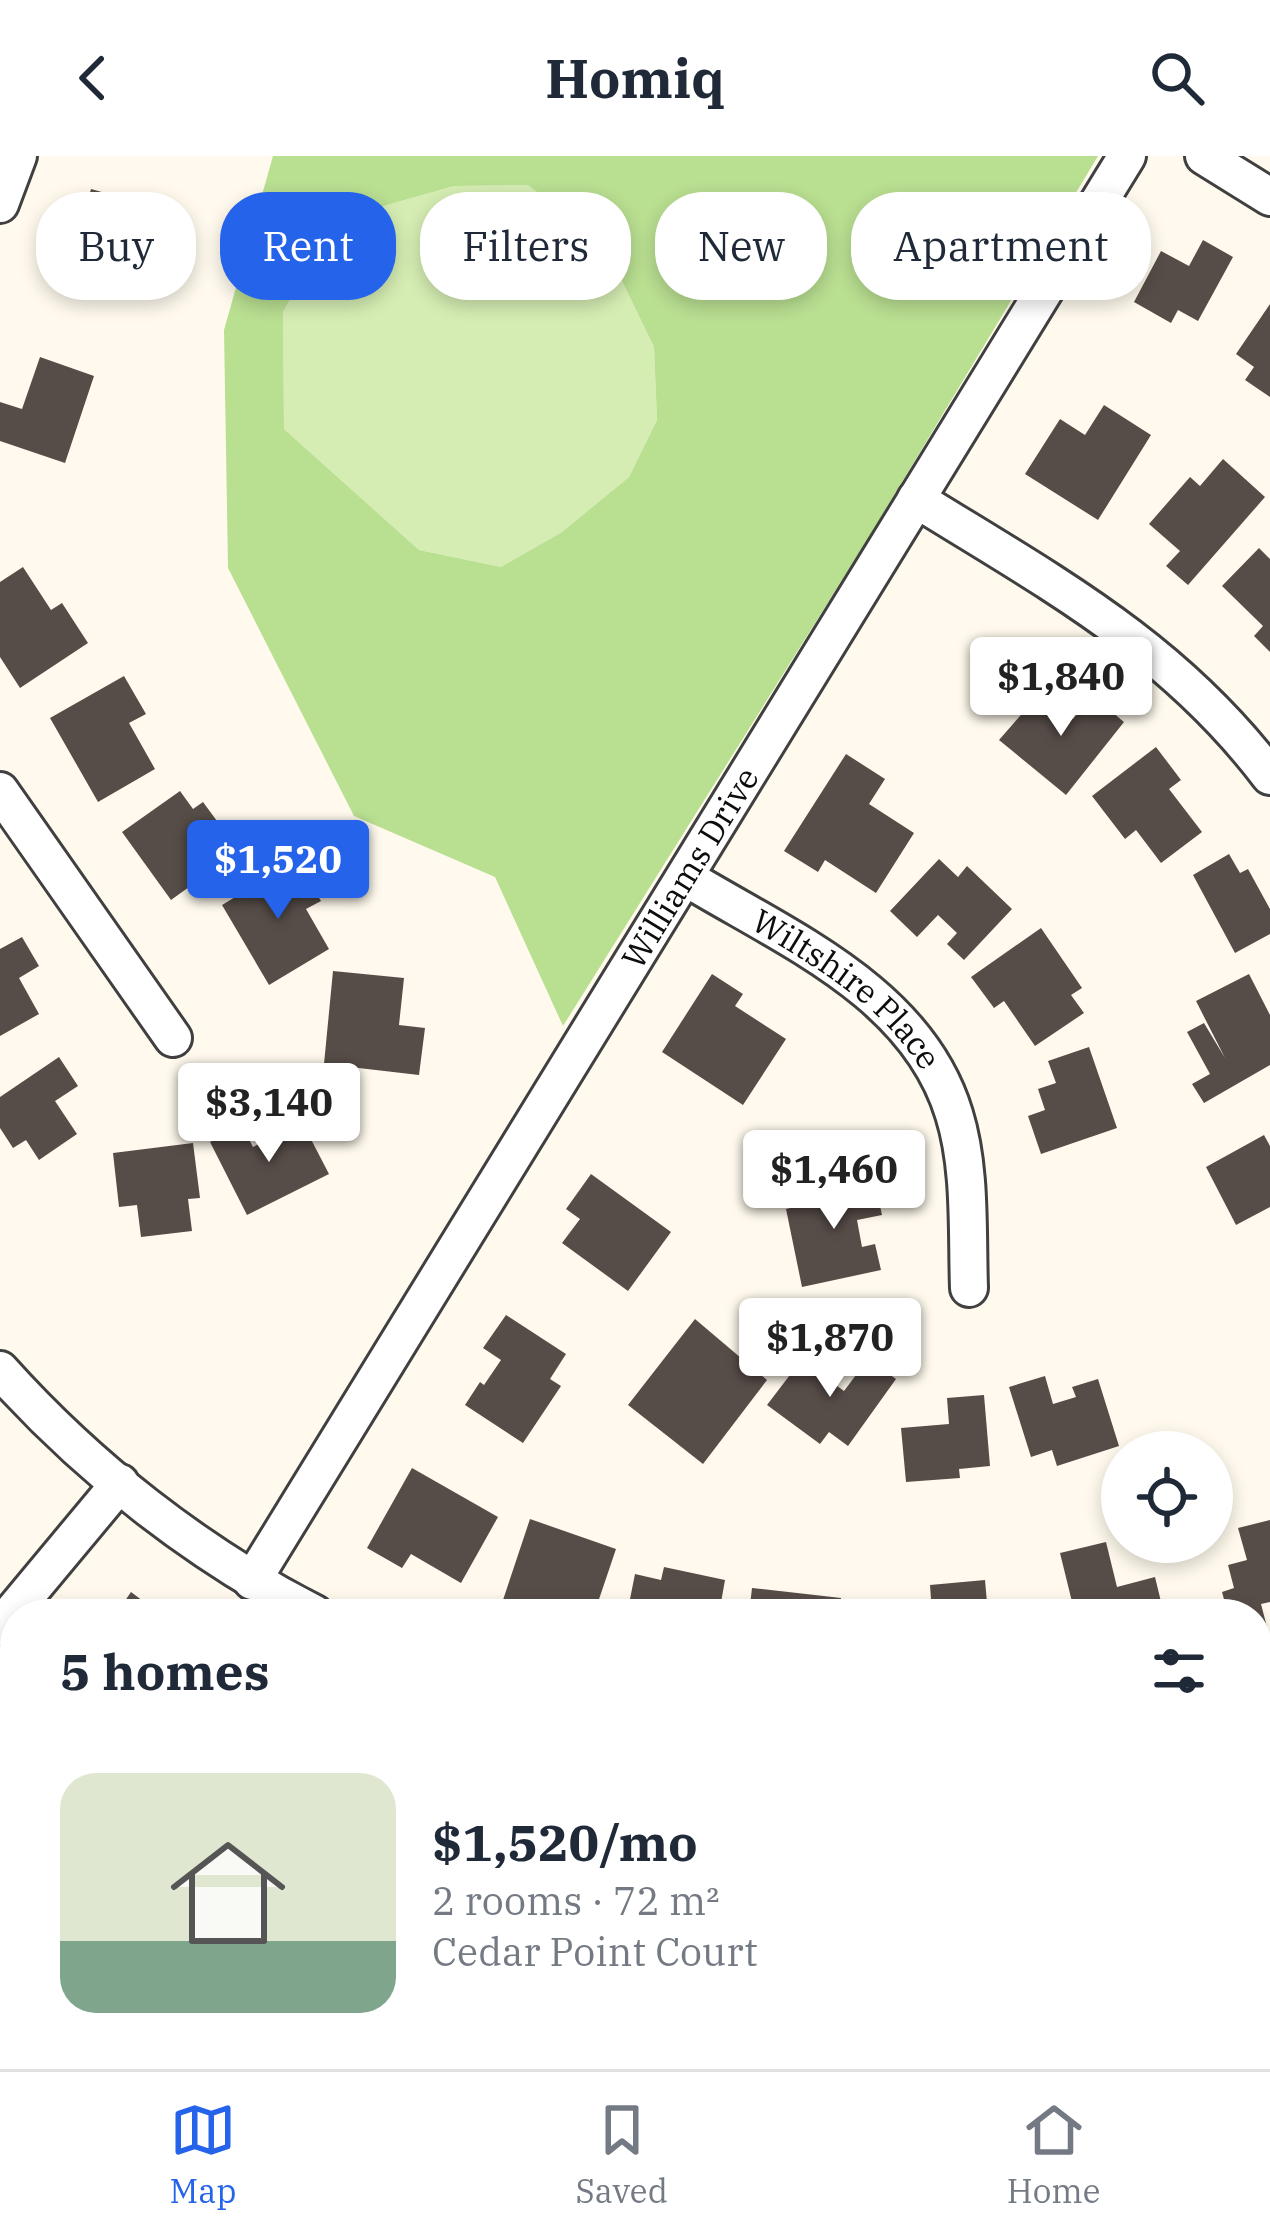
<!DOCTYPE html>
<html lang="en">
<head>
<meta charset="utf-8">
<style>
  body { margin:0; font-family:"IBM Plex Serif",serif; background:#f2f2f3; color:#1f2937; height:100vh; display:flex; flex-direction:column; font-size:45px; white-space:nowrap }
  * { box-sizing:border-box; margin:0 }
  p { font-size:39px; color:#747a83 }
  .icon { flex:none; width:66px; height:66px; fill:none; stroke:currentColor; stroke-width:2; stroke-linecap:round; stroke-linejoin:round }
  .map { position:relative; flex:1; overflow:hidden }
  .drawer { position:absolute; left:0px; top:1443px; width:1272px; height:471px; display:flex; flex-direction:column; background:#fff; border-radius:48px 48px 0 0; box-shadow:0 6px 18px #0003 }
  .drawer>* { flex:none }
  .top-card { position:absolute; left:36px; top:36px; width:1200px; height:108px; display:flex; gap:24px }
  .fabs { position:absolute; left:1101px; top:1275px; display:grid; gap:24px }
  .fabs a { display:grid; place-items:center; width:132px; height:132px; border-radius:50%; background:#fff; box-shadow:0 6px 18px #0003; font-size:60px }
  .price { position:absolute; translate:-50% -102px; padding:0 27px; border-radius:12px; background:#fff; color:#222; font-size:39px; line-height:78px; filter:drop-shadow(0 3px 6px #0008) }
  .price::after { content:''; position:absolute; left:50%; top:72px; width:36px; height:27px; margin-left:-18px; background:inherit; clip-path:polygon(0 0,100% 0,50% 100%) }
  .price.selected { background:#2563eb; color:#fff }
  ul { padding:0; list-style:none }
  li { display:flex; align-items:center; gap:36px; height:300px; padding:0 60px }
  li+li { border-top:3px solid #e0e1e3 }
  li span { display:grid; place-items:center; flex:none; width:336px; height:240px; border-radius:36px; color:#555 }
  li>.icon { margin-inline-start:auto }
  span .icon { width:144px; height:144px; fill:#fffc; stroke-width:1 }
  li b { font-size:51px }
  h2 { display:flex; justify-content:space-between; align-items:center; height:144px; padding:0 60px; font-size:51px }
  .tag { padding:0 42px; border-radius:48px; background:#fff; box-shadow:0 6px 18px #0003; font-size:42px; line-height:108px }
  .tag.selected { background:#2563eb; color:#fff }
  header { display:flex; justify-content:space-between; align-items:center; height:156px; padding:0 60px; background:#fff; font-size:54px; font-weight:700 }
  .dock { display:flex; justify-content:space-around; align-items:center; height:168px; border-top:3px solid #e0e1e3; background:#fff; font-size:33px; color:#747a83 }
  .dock a { display:grid; justify-items:center; gap:6px }
  .dock .selected { color:#2563eb }
  .map>svg:first-child { display:block }
  .green { fill:#d5edb3 }
  .forest { fill:#b9df91; fill-rule:evenodd }
  .lines { fill:none; stroke-linecap:round; stroke-linejoin:round }
  .stream { stroke:#2e9fd8; stroke-width:9 }
  .building { fill:#574d48 }
  .minor-casing { stroke:#404040; stroke-width:42 }
  .minor { stroke:#fff; stroke-width:36 }
  .labels { text-anchor:middle; stroke-width:12; stroke-linejoin:round; paint-order:stroke }
  .street-label { font-size:33px; fill:#0d0d0d; stroke:#fff }
</style>
</head>
<body>
<header><svg class="icon" aria-label="back" viewBox="0 0 24 24"><path d="M15 5l-7 7 7 7"/></svg>Homiq<svg class="icon" aria-label="search" viewBox="0 0 24 24"><circle cx="10" cy="10" r="6"/><path d="M15 15l6 6"/></svg></header>
<div class="map">
<svg width="1270" height="1913" viewBox="0 0 1270 1913">
  <rect width="100%" height="100%" fill="#fffaed"/>
  <polygon class="green" points="529,29 602,84 654,191 657,264 629,321 562,376 501,411 419,394 284,273 283,156 319,91 346,64 387,49 454,30"/>
  <path class="forest" d="M273,0H1098L872,376L563,870L495,721L354,660L228,412L224,174ZM528,29L602,84L654,191L657,264L629,321L562,376L501,411L419,394L284,273L283,156L319,91L346,64L387,49L454,30Z"/>
  <g class="lines">
    <polyline class="stream" points="1151,1913 1167,1899"/>
  </g>
  <g class="building">
    <polygon points="91,33 144,48 138,71 150,74 138,116 123,111 118,132 55,114 65,75 78,79"/>
    <polygon points="1203,84 1233,101 1198,165 1178,154 1171,167 1134,146 1161,95 1189,110"/>
    <polygon points="1270,148 1270,241 1245,224 1254,211 1236,198"/>
    <polygon points="40,201 94,220 65,307 0,285 0,246 22,253"/>
    <polygon points="1104,249 1151,279 1098,364 1025,318 1060,263 1085,279"/>
    <polygon points="1223,303 1265,341 1188,429 1166,410 1180,395 1149,368 1190,321 1200,330"/>
    <polygon points="1259,392 1270,403 1270,496 1254,480 1263,470 1222,430"/>
    <polygon points="23,411 51,454 62,447 88,487 20,532 0,501 0,426"/>
    <polygon points="124,520 146,558 129,567 155,613 98,646 50,562"/>
    <polygon points="1041,536 1073,563 1093,540 1124,566 1066,639 999,584"/>
    <polygon points="1156,591 1181,624 1169,633 1202,676 1161,707 1136,674 1125,683 1092,640"/>
    <polygon points="846,598 885,623 869,648 914,677 876,737 825,704 818,716 784,695"/>
    <polygon points="180,635 193,653 203,646 239,695 171,744 122,676"/>
    <polygon points="1229,698 1240,717 1248,713 1270,753 1270,778 1235,797 1193,719"/>
    <polygon points="939,703 958,721 967,710 1012,753 964,804 947,788 957,777 938,759 917,781 890,755"/>
    <polygon points="297,704 321,745 306,753 329,793 269,829 222,749"/>
    <polygon points="1041,772 1082,832 1071,839 1084,857 1035,890 1004,845 994,852 971,821"/>
    <polygon points="22,781 39,810 19,822 39,858 0,880 0,793"/>
    <polygon points="333,815 404,822 399,869 425,872 419,919 324,908"/>
    <polygon points="712,818 743,838 735,850 786,883 743,949 662,896"/>
    <polygon points="1249,818 1270,859 1270,909 1204,947 1192,928 1210,918 1187,876 1204,867 1225,902 1196,845"/>
    <polygon points="1089,891 1117,972 1041,998 1028,960 1045,954 1038,933 1056,927 1048,905"/>
    <polygon points="59,901 78,930 55,945 77,978 39,1004 26,984 13,992 0,972 0,941"/>
    <polygon points="302,966 329,1018 247,1059 210,986 242,970 253,991"/>
    <polygon points="1264,979 1270,990 1270,1051 1236,1069 1206,1011"/>
    <polygon points="193,987 200,1042 188,1043 192,1075 141,1081 137,1049 119,1051 113,997"/>
    <polygon points="591,1018 671,1076 628,1135 562,1087 580,1063 566,1053"/>
    <polygon points="874,1022 882,1059 857,1064 862,1091 875,1088 881,1114 802,1131 786,1053 804,1049 802,1037"/>
    <polygon points="506,1159 566,1198 550,1223 561,1230 523,1287 465,1249 480,1226 484,1229 501,1204 483,1192"/>
    <polygon points="695,1163 767,1224 703,1308 628,1249"/>
    <polygon points="809,1194 827,1207 819,1217 844,1235 868,1203 896,1223 848,1290 829,1276 820,1288 767,1249"/>
    <polygon points="1045,1220 1053,1248 1076,1241 1072,1231 1098,1223 1119,1290 1057,1310 1052,1294 1031,1301 1009,1231"/>
    <polygon points="984,1239 990,1310 959,1313 960,1322 906,1326 901,1272 949,1268 947,1242"/>
    <polygon points="412,1312 498,1361 461,1427 411,1398 402,1412 367,1392"/>
    <polygon points="530,1363 616,1393 594,1458 565,1458 542,1450 539,1458 515,1458 500,1453"/>
    <polygon points="1270,1364 1270,1446 1261,1448 1268,1475 1257,1478 1257,1458 1228,1458 1222,1436 1234,1432 1228,1409 1247,1404 1238,1372"/>
    <polygon points="1106,1386 1117,1431 1155,1421 1164,1458 1075,1458 1060,1397"/>
    <polygon points="664,1411 725,1424 719,1458 627,1458 635,1418 661,1424"/>
    <polygon points="985,1424 988,1458 886,1458 885,1447 931,1443 930,1429"/>
    <polygon points="752,1432 841,1442 840,1458 749,1458"/>
    <polygon points="131,1436 147,1448 140,1458 116,1458"/>
    <polygon points="0,1662 15,1680 15,1769 0,1782"/>
    <polygon points="393,1899 473,1899 481,1913 380,1913 377,1909"/>
    <polygon points="122,1903 206,1908 205,1913 122,1913"/>
  </g>
  <g class="lines">
    <defs>
      <g id="minor">
        <polyline points="1204,0 1270,41"/>
        <polyline points="0,48 18,0"/>
        <path d="M916,343C1051,427 1171,490 1270,620"/>
        <polyline points="0,635 173,882"/>
        <path id="s1" d="M685,721C785,782 917,836 954,958C971,1012 967,1075 969,1132"/>
        <path d="M0,1214C88,1312 197,1398 315,1458"/>
        <path id="s2" d="M252,1425L1127,0"/>
        <polyline points="0,1471 120,1327"/>
        <polyline points="1257,1558 1270,1555"/>
      </g>
    </defs>
    <use href="#minor" class="minor-casing"/>
    <use href="#minor" class="minor"/>
  </g>
  <g class="labels">
    <g class="street-label">
      <text dy="12" stroke="none"><textPath href="#s2" startOffset="837">Williams Drive</textPath></text>
      <text dy="12" stroke="none"><textPath href="#s1" startOffset="198">Wiltshire Place</textPath></text>
    </g>
  </g>
</svg>
<div class="fabs">
<a><svg class="icon" aria-label="locate" viewBox="0 0 24 24"><circle cx="12" cy="12" r="6"/><path d="M12 2v4M12 18v4M2 12h4M18 12h4"/></svg></a>
</div>
<b class="price" style="left:1061px;top:583px">$1,840</b>
<b class="price selected" style="left:278px;top:766px">$1,520</b>
<b class="price" style="left:269px;top:1009px">$3,140</b>
<b class="price" style="left:834px;top:1076px">$1,460</b>
<b class="price" style="left:830px;top:1244px">$1,870</b>
<div class="top-card">
<a class="tag">Buy</a>
<a class="tag selected">Rent</a>
<a class="tag">Filters</a>
<a class="tag">New</a>
<a class="tag">Apartment</a>
</div>
<section class="drawer">
<h2>5 homes<svg class="icon" aria-label="filters" viewBox="0 0 24 24"><path d="M4 7h16M4 17h16"/><circle cx="9" cy="7" r="2"/><circle cx="15" cy="17" r="2"/></svg></h2>
<ul>
<li><span style="background:linear-gradient(#dfe7d0 70%,#7fa58c 0)"><svg class="icon" aria-label="home" viewBox="0 0 24 24"><path d="M3 11l9-7 9 7M6 9v11h12V9"/></svg></span><div><b>$1,520/mo</b><p>2 rooms · 72 m²</p><p>Cedar Point Court</p></div></li>
</ul>
</section>
</div>
<nav class="dock">
<a class="selected"><svg class="icon" aria-label="map" viewBox="0 0 24 24"><path d="M3 6l6-2 6 2 6-2v14l-6 2-6-2-6 2zM9 4v14M15 6v14"/></svg>Map</a>
<a><svg class="icon" aria-label="saved" viewBox="0 0 24 24"><path d="M7 4h10v16l-5-4-5 4z"/></svg>Saved</a>
<a><svg class="icon" aria-label="home" viewBox="0 0 24 24"><path d="M3 11l9-7 9 7M6 9v11h12V9"/></svg>Home</a>
</nav>
</body>
</html>
